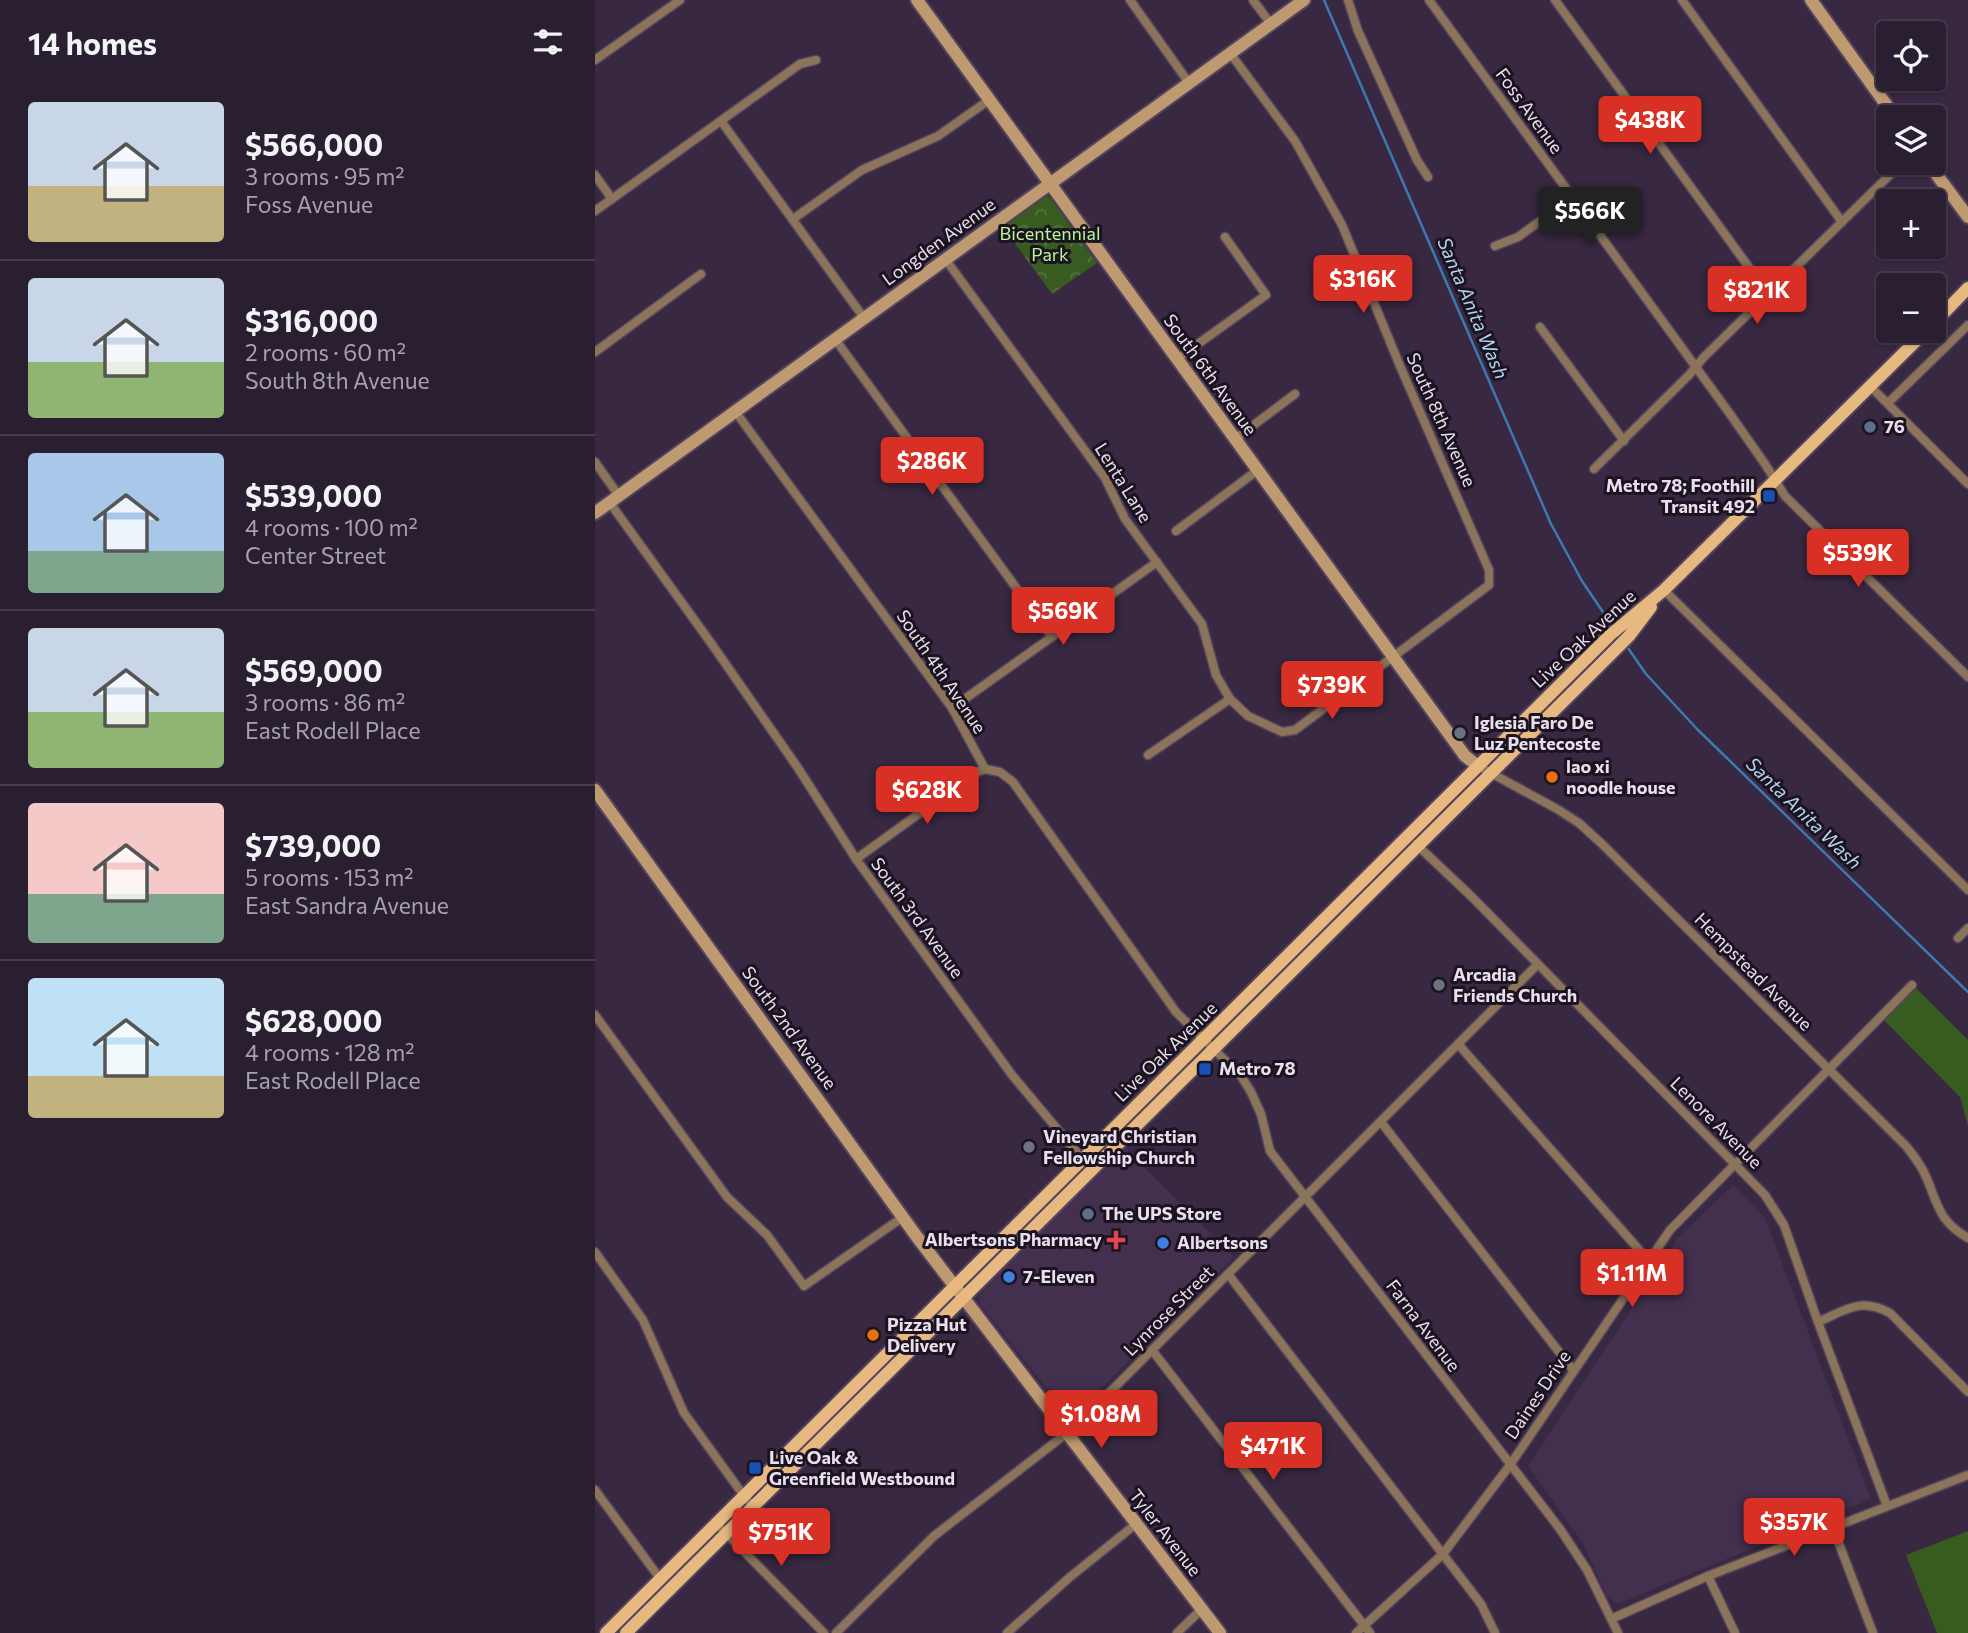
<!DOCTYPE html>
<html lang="en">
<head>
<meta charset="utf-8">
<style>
  body { margin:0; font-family:Commissioner,sans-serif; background:#362b3d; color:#f1f3f6; height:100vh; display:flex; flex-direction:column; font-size:26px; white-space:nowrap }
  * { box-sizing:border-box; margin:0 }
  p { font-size:23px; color:#a5a2ab }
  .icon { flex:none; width:38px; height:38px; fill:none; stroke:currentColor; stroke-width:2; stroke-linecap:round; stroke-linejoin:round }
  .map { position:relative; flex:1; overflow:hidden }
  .sheet { display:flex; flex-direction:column; background:#2a1e31; width:595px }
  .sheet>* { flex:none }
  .tools { position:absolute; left:1281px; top:21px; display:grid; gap:14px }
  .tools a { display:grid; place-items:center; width:70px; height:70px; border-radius:7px; background:#2a1e31; box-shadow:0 2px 5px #0004,0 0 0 2px #463c4d; font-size:35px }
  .price { position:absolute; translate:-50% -60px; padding:0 16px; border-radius:7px; background:#d93025; color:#fff; font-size:23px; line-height:46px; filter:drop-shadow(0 2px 4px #0008) }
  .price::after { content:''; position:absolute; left:50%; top:42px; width:21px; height:16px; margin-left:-10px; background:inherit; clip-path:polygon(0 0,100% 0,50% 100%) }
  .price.on { background:#222; color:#fff }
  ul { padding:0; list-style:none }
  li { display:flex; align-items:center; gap:21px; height:175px; padding:0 28px }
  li+li { border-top:2px solid #463c4d }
  li span { display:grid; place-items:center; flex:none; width:196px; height:140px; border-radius:7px; color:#555 }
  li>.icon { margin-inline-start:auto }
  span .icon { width:84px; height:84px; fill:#fffc; stroke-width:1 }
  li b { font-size:30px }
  h2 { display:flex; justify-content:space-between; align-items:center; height:84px; padding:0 28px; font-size:30px }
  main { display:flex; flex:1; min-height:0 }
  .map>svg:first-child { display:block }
  .built { fill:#432f4e }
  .green { fill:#385b20 }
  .park { fill:url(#park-crowns) }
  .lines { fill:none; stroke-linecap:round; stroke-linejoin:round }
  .stream { stroke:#3d7ab1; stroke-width:2.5 }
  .street-casing { stroke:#54455d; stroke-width:11 }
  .secondary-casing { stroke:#54455d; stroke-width:16 }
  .primary-casing { stroke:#54455d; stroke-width:16 }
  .street { stroke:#8b745a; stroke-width:8 }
  .secondary { stroke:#bf9a70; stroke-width:12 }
  .primary { stroke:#e7b880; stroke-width:12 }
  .service-dot { fill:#5c6f8a; stroke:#1b1420; stroke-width:2.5 }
  .transit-dot { fill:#1a4fb4; stroke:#1b1420; stroke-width:2.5 }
  .worship-dot { fill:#6b7280; stroke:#1b1420; stroke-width:2.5 }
  .food-dot { fill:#e8710a; stroke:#1b1420; stroke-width:2.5 }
  .health-dot { fill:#e0444e; stroke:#1b1420; stroke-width:2.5 }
  .shop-dot { fill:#3f7fe0; stroke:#1b1420; stroke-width:2.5 }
  .labels { text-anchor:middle; stroke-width:6; stroke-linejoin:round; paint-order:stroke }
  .street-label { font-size:18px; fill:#e9dfef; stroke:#1b1420 }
  .park-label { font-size:18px; fill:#baf597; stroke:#1b1420 }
  .poi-label { font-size:18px; font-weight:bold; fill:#e9dfef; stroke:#1b1420; text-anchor:start }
  .water-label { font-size:19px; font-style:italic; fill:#b3d3f1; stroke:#1b1420 }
</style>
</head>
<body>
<main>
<section class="sheet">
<h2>14 homes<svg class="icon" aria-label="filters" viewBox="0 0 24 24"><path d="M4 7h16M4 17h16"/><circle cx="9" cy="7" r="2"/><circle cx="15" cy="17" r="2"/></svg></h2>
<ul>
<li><span style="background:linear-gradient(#c9d6e8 60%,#c2b280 0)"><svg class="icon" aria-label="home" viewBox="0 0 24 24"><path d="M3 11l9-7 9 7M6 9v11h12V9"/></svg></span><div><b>$566,000</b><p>3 rooms · 95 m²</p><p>Foss Avenue</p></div></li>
<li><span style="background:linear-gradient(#c9d6e8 60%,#8fb573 0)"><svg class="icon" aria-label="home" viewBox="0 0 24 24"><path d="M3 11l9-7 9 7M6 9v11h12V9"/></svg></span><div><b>$316,000</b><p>2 rooms · 60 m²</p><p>South 8th Avenue</p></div></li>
<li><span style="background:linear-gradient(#a9c7e8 70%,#7fa58c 0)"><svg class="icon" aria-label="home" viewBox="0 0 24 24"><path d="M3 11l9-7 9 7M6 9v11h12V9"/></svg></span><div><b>$539,000</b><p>4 rooms · 100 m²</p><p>Center Street</p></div></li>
<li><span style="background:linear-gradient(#c9d6e8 60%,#8fb573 0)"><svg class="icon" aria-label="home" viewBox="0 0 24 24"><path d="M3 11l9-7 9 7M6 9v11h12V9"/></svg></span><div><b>$569,000</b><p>3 rooms · 86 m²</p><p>East Rodell Place</p></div></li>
<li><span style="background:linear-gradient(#f6c9c9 65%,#7fa58c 0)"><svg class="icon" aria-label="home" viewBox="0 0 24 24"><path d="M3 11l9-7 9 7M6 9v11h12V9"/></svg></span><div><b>$739,000</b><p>5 rooms · 153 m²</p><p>East Sandra Avenue</p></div></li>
<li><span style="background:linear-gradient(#bfe0f5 70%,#c2b280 0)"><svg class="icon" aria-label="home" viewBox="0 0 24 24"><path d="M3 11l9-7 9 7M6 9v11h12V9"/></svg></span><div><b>$628,000</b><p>4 rooms · 128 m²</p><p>East Rodell Place</p></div></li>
</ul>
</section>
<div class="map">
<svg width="1373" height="1633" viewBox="0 0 1373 1633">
  <defs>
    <pattern id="park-crowns" width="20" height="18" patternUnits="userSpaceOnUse" patternTransform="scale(1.75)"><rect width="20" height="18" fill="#385b20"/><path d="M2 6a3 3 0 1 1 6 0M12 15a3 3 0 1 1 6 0" fill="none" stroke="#557241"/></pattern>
  </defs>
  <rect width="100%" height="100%" fill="#382841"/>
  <g class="built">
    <polygon points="529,1147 639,1257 481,1414 473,1416 385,1304 384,1295 385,1291"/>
    <polygon points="1138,1185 1170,1218 1276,1499 1023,1604 1012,1597 988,1543 933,1466 1085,1235"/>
  </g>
  <g class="green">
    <polygon points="1314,981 1373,1040 1373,1126 1365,1097 1282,1013"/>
    <polygon points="1373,1531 1373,1633 1342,1633 1311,1555"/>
  </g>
  <polygon class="park" points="452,196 456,199 502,263 457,294 408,227"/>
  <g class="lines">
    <g class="stream">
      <polyline points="729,0 956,524 987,581 1014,621"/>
      <polyline points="1033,648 1051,674 1103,730 1373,992"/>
    </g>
    <defs>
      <g id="street">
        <polyline points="535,0 594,83"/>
        <polyline points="658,0 676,24"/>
        <polyline points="753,0 763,31 822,160 833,177"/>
        <polyline points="834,0 1135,414 1170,464 1190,496 1373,677"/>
        <polyline points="960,0 1174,295"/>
        <polyline points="1087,0 1247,222"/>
        <polyline points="0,60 85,0"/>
        <polyline points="126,121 269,318"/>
        <polyline points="0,175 17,199"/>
        <polyline points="0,211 205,64 221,60"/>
        <polyline points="198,219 267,170 343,136 394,100"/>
        <polyline points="900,246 923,237 977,198"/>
        <polyline points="351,260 510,478 530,519 607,624 621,675 635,699"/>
        <polyline points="945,327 1029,441"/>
        <polyline points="240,339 457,637"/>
        <polyline points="0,352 106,274"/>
        <polyline points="582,359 671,295 630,237"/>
        <polyline points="1275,386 1373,484"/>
        <polyline points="1293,403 1373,325"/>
        <polyline points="140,411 357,708 390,769 405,772 418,782 581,1012 646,1076 656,1092 666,1114 675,1151 965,1529 992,1570 1023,1633"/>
        <polyline points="640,439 700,394"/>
        <polyline points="0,462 24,496"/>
        <polyline points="999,469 1094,375 1109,357 1307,163"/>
        <polyline points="15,503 116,643 203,768 261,859 417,1075 489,1161"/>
        <polyline points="581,531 663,470"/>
        <polyline points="1069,590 1373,890"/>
        <polyline points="357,708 562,562"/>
        <polyline points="553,755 635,699 653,716 687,732 700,730 894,585 894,570 805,366 747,225 700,141 635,53"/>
        <path d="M883,766L962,809L984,823L1007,844L1311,1146C1319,1156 1327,1166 1332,1179C1343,1206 1345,1222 1373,1238"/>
        <polyline points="821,844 877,897 1170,1195 1189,1225 1223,1322 1292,1506"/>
        <polyline points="261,859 382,772 390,769"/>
        <polyline points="1363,938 1373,928"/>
        <polyline points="0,1015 132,1197 172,1235 209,1286 308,1217"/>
        <polyline points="863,1044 1053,1260"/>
        <polyline points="786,1122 978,1370"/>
        <polyline points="0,1252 48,1320 89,1413 149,1496 159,1507"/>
        <polyline points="633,1274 886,1604 900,1633"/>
        <path d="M1223,1322C1251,1310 1265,1297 1295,1313L1373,1392"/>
        <polyline points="557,1350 775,1633"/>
        <polyline points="0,1490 66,1580"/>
        <polyline points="121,1523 229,1633"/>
        <polyline points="1238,1528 1278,1633"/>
        <polyline points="1113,1576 1140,1633"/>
        <polyline points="1016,1619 1113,1576 1373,1475"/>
        <polyline points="241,1633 339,1536 472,1433 517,1390 942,965"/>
        <polyline points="412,1633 475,1577 541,1524"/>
        <polyline points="582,1633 607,1609"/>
        <polyline points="761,1633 848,1554 915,1465 1075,1230 1317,985"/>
      </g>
      <g id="secondary">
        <polyline points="322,0 870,756 883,766"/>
        <polyline points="1216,0 1300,117"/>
        <polyline points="1333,163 1373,217"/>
        <polyline points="0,513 709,0"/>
        <polyline points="0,790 322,1237 625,1633"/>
      </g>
      <g id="primary">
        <polyline points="1339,323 1373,288"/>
        <polyline points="11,1633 1015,635 1069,590 1331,331"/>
        <polyline points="31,1633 1013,657 1034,636 1056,607"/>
      </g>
    </defs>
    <use href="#street" class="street-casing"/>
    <use href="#secondary" class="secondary-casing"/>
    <use href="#primary" class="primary-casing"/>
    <use href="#street" class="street"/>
    <use href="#secondary" class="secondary"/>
    <use href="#primary" class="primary"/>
  </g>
  <g class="service-dot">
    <circle cx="1275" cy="427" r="7"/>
    <circle cx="493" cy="1214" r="7"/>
  </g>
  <g class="transit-dot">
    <rect x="1167" y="489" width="14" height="14" rx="3.5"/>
    <rect x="603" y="1062" width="14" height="14" rx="3.5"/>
    <rect x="153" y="1461" width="14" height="14" rx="3.5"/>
  </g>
  <g class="worship-dot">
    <circle cx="865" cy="733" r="7"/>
    <circle cx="844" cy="985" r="7"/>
    <circle cx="434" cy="1147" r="7"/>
  </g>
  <g class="food-dot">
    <circle cx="957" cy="777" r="7"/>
    <circle cx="278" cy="1335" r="7"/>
  </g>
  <path class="health-dot" d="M517.5 1229.5h7v7h7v7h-7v7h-7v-7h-7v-7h7z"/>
  <g class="shop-dot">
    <circle cx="568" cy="1243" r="7"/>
    <circle cx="414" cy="1277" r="7"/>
  </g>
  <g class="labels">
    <g class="street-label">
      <text transform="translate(934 111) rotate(54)" y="6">Foss Avenue</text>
      <text transform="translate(344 242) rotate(-36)" y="6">Longden Avenue</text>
      <text transform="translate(615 375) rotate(54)" y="6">South 6th Avenue</text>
      <text transform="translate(846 420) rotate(66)" y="6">South 8th Avenue</text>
      <text transform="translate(528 483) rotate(58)" y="6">Lenta Lane</text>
      <text transform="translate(989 639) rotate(-43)" y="6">Live Oak Avenue</text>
      <text transform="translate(346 672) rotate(56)" y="6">South 4th Avenue</text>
      <text transform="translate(322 918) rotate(54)" y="6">South 3rd Avenue</text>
      <text transform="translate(1158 972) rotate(45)" y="6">Hempstead Avenue</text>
      <text transform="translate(194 1028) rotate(54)" y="6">South 2nd Avenue</text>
      <text transform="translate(571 1052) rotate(-44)" y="6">Live Oak Avenue</text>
      <text transform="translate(1121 1123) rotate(45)" y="6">Lenore Avenue</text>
      <text transform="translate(574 1311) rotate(-45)" y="6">Lynrose Street</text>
      <text transform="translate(828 1326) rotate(53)" y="6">Farna Avenue</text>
      <text transform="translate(943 1395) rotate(-56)" y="6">Daines Drive</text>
      <text transform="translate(570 1533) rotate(52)" y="6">Tyler Avenue</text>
    </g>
    <g class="park-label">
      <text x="455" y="240">Bicentennial<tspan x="455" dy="21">Park</tspan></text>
    </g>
    <g class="poi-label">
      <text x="1289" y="433">76</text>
      <text x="1160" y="492" text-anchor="end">Metro 78; Foothill<tspan x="1160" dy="21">Transit 492</tspan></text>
      <text x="879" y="729">Iglesia Faro De<tspan x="879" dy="21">Luz Pentecoste</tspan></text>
      <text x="971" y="773">lao xi<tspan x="971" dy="21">noodle house</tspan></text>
      <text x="858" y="981">Arcadia<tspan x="858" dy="21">Friends Church</tspan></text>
      <text x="624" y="1075">Metro 78</text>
      <text x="448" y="1143">Vineyard Christian<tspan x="448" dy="21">Fellowship Church</tspan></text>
      <text x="507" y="1220">The UPS Store</text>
      <text x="507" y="1246" text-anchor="end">Albertsons Pharmacy</text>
      <text x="582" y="1249">Albertsons</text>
      <text x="428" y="1283">7-Eleven</text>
      <text x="292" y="1331">Pizza Hut<tspan x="292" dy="21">Delivery</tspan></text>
      <text x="174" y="1464">Live Oak &amp;<tspan x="174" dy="21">Greenfield Westbound</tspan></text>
    </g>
    <g class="water-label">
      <text transform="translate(878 308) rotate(67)" y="7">Santa Anita Wash</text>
      <text transform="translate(1209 813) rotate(44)" y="7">Santa Anita Wash</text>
    </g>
  </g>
</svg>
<div class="tools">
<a><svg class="icon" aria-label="locate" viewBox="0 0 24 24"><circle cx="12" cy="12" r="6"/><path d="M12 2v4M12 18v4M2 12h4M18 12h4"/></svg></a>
<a><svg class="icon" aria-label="layers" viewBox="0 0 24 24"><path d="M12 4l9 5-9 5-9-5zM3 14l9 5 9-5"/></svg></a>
<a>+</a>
<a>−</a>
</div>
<b class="price" style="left:1055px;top:156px">$438K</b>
<b class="price on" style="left:995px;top:247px">$566K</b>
<b class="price" style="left:768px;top:315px">$316K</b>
<b class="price" style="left:1162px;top:326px">$821K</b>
<b class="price" style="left:337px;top:497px">$286K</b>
<b class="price" style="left:1263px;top:589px">$539K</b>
<b class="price" style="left:468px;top:647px">$569K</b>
<b class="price" style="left:737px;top:721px">$739K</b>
<b class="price" style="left:332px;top:826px">$628K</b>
<b class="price" style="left:1037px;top:1309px">$1.11M</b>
<b class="price" style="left:506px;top:1450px">$1.08M</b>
<b class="price" style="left:678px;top:1482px">$471K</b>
<b class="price" style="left:1199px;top:1558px">$357K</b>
<b class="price" style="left:186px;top:1568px">$751K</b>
</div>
</main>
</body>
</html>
